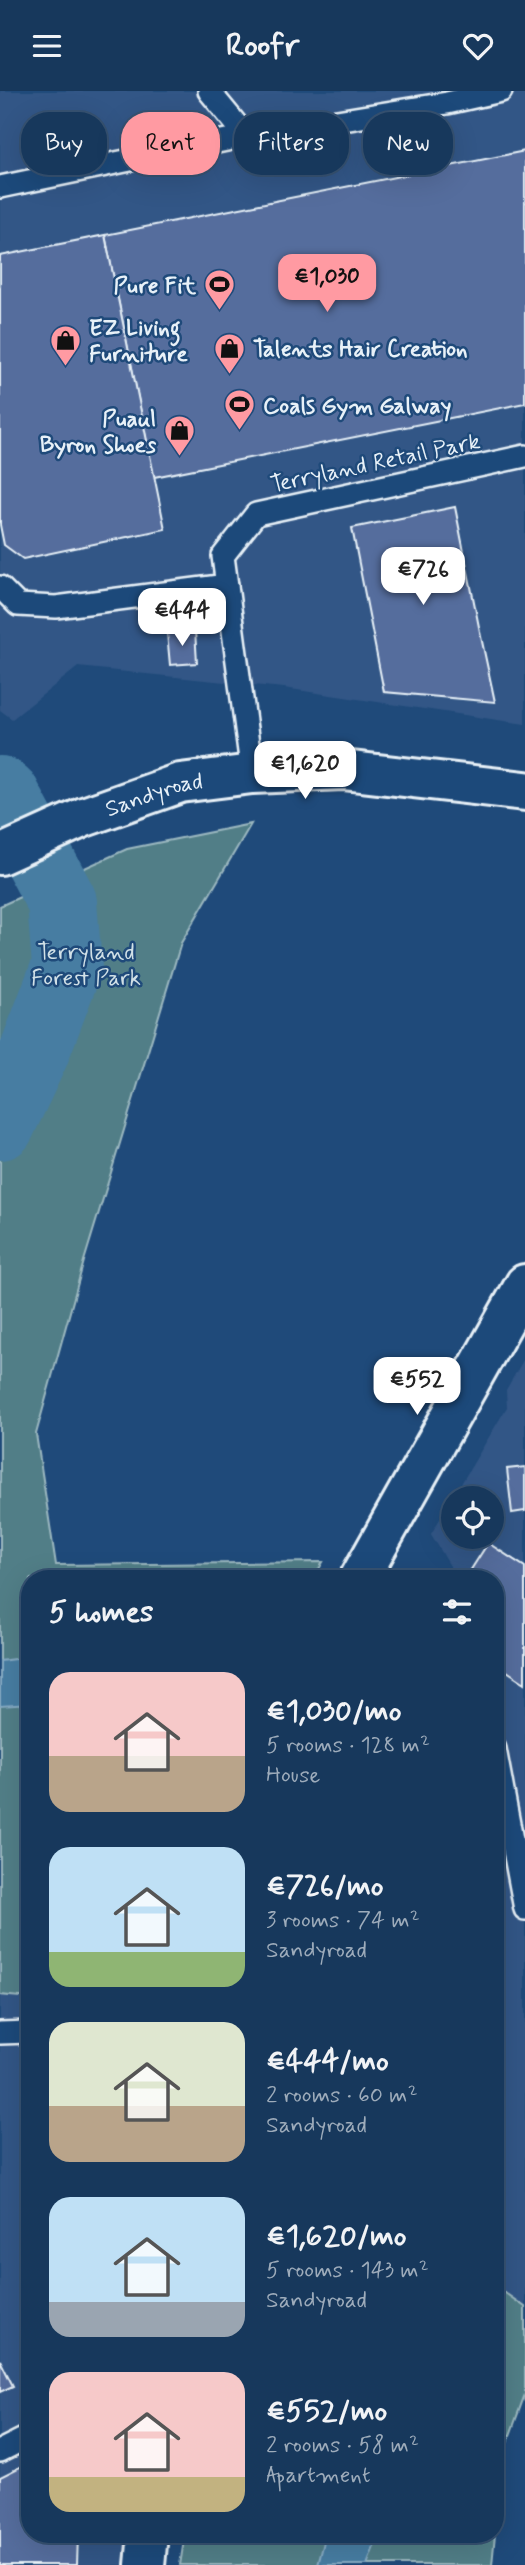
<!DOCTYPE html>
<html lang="en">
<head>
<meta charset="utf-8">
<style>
  body { margin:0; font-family:Mynerve,sans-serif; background:#244365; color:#f1f3f6; height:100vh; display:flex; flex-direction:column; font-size:26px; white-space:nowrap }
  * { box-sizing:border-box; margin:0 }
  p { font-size:23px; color:#9eacbb }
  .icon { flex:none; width:38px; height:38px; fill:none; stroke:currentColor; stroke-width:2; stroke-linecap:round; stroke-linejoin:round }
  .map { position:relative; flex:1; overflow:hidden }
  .details { position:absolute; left:21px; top:1479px; width:483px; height:973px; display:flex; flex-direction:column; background:#17385c; border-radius:28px; box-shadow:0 7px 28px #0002,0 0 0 2px #365272 }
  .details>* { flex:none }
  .top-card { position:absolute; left:21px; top:21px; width:483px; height:63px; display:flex; gap:14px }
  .controls { position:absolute; left:441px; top:1395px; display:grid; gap:14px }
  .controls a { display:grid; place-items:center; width:63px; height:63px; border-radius:50%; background:#17385c; box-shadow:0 7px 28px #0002,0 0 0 2px #365272; font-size:35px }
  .price { position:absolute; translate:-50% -60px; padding:0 16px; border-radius:14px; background:#fff; color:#222; font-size:23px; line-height:46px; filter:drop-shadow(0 2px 4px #0008) }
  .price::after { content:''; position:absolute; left:50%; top:42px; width:21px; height:16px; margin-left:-10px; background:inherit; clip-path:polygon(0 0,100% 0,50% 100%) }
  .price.current { background:#ff9aa2; color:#111 }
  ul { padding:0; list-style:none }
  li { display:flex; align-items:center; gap:21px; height:175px; padding:0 28px }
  li span { display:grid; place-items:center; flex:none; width:196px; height:140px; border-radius:21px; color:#555 }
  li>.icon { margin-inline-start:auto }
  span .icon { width:84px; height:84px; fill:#fffc; stroke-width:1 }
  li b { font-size:30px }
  h2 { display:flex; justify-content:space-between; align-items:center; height:84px; padding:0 28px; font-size:30px }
  .tag { padding:0 24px; border-radius:28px; background:#17385c; box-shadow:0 7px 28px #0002,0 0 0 2px #365272; font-size:24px; line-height:63px }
  .tag.current { background:#ff9aa2; color:#111 }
  header { display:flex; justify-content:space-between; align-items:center; height:91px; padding:0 28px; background:#17385c; font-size:32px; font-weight:700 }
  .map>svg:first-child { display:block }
  .built { fill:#335786; fill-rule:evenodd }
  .green { fill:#517e87; stroke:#9cb8c0; stroke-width:2 }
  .water { fill:#467da2; stroke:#87abc4; stroke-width:2 }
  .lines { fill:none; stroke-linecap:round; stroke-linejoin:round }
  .river { stroke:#467da2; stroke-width:70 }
  .building { fill:#546d9d; stroke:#e8f1f8; stroke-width:2 }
  .lane-casing { stroke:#e8f1f8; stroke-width:26 }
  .secondary-casing { stroke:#e8f1f8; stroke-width:44 }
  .lane { stroke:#1f4a7a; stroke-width:21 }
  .secondary { stroke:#1f4a7a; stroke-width:38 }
  .labels { text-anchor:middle; stroke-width:5; stroke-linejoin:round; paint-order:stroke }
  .poi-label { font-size:23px; font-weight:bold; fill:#e8f1f8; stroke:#1f4a7a; text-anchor:start }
  .street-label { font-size:23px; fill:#e8f1f8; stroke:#1f4a7a }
  .park-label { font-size:23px; fill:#d1e0e7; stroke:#1f4a7a }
</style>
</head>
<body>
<header><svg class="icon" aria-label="menu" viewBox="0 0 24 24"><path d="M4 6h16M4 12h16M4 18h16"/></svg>Roofr<svg class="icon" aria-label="heart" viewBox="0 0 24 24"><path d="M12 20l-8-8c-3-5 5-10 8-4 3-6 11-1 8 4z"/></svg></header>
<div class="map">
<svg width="525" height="2474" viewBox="0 0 525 2474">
  <rect width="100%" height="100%" fill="#1f4a7a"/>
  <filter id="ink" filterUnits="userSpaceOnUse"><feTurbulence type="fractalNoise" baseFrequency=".0143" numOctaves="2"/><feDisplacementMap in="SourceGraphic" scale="14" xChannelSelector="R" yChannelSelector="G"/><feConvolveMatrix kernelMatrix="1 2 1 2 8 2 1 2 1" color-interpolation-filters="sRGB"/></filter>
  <g filter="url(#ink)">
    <g class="built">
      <polygon points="0,0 525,0 525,633 284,597 78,576 12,628 0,619"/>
      <path d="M525,1266V2216L495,2195V1488L450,1487V1475L431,1443L507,1316L506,1299ZM453,1407H492V1446H453Z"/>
      <polygon points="0,1903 30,1905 30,2443 148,2443 145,2474 0,2474"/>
    </g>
    <g class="green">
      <polygon points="251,733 181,852 84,1170 36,1343 56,1474 323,1471 314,1487 30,1488 30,1907 0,1904 0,815 127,758"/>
      <polygon points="495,2195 525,2216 525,2303 501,2369 495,2439"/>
      <polygon points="185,2443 495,2443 492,2474 180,2474"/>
    </g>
    <g class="water">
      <polygon points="83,794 88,831 71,933 59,967 30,996 30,1017 0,1064 0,996 35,924 50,867 42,821"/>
      <polygon points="30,1566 30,1613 0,1615 0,1570"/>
      <polygon points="326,2443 379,2443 367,2474 318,2474"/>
    </g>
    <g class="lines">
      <polyline class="river" points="0,700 5,704 62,811 67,875 34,962 0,1034"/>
    </g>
    <g class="building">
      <polygon points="525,60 525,312 154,386 105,144"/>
      <polygon points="105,144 165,438 23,468 4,454 0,434 0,165"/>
      <polygon points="455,416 480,541 495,611 384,601 352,437"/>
      <polygon points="195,539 197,572 170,574 167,542"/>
      <polygon points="525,1376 525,1420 512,1422 507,1378"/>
      <polygon points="488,1452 525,1476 525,1592 495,1572 495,1488 465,1488"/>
      <polygon points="0,2269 13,2295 0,2301"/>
      <polygon points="30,2371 30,2443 78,2443 77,2474 0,2474 0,2386"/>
    </g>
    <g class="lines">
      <defs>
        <g id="lane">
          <polyline points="209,0 246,45"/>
          <polyline points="0,96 246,45 447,12 501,0"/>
          <polyline points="0,496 18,514 56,516 227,494"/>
          <polyline points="252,683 223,465 256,423 525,365"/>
          <polyline points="495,1658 525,1818"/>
          <polyline points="0,1942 30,1941"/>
          <polyline points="0,2360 30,2345"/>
        </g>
        <g id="secondary">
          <path id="s1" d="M0,764L84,726L180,692L252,683L343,679L525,700"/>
          <polyline points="359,1488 525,1193"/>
          <polyline points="145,2474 148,2443"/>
        </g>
      </defs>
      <use href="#lane" class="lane-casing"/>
      <use href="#secondary" class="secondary-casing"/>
      <use href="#lane" class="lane"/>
      <use href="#secondary" class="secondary"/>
    </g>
  </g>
  <defs>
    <symbol id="stadium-pin" viewBox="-11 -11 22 30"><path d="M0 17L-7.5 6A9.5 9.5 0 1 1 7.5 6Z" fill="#ff9aa2" stroke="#1f4a7a"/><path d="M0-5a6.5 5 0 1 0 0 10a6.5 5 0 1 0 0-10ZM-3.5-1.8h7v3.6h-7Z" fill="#111"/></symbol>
    <symbol id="shop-pin" viewBox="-11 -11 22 30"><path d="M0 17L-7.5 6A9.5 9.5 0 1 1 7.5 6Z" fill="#ff9aa2" stroke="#1f4a7a"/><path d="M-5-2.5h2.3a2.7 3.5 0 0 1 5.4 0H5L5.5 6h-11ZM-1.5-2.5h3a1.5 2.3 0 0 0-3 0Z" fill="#111"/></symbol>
  </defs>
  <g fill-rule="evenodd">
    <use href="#stadium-pin" x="202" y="176" width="35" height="47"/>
    <use href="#shop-pin" x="48" y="232" width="35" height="47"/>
    <use href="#shop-pin" x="212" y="240" width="35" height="47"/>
    <use href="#stadium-pin" x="222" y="296" width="35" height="47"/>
    <use href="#shop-pin" x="162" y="322" width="35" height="47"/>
  </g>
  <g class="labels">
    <g class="poi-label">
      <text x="196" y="202" text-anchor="end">Pure Fit</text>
      <text x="89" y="244">EZ Living<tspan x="89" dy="26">Furniture</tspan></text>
      <text x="253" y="265">Talents Hair Creation</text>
      <text x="263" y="322">Coals Gym Galway</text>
      <text x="156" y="335" text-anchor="end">Puaul<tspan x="156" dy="26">Byron Shoes</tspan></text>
    </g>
    <g class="street-label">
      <text transform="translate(375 371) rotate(-12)" y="8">Terryland Retail Park</text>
      <text dy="8" stroke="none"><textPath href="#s1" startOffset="166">Sandyroad</textPath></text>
    </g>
    <g class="park-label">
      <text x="86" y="868">Terryland<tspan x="86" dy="26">Forest Park</tspan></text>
    </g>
  </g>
</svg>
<div class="controls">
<a><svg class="icon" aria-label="locate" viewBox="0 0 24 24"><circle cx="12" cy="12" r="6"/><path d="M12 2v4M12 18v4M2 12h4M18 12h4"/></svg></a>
</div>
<b class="price current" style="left:327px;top:223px">€1,030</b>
<b class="price" style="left:423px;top:516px">€726</b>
<b class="price" style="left:182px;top:557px">€444</b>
<b class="price" style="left:305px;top:710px">€1,620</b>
<b class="price" style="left:417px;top:1326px">€552</b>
<div class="top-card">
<a class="tag">Buy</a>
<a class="tag current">Rent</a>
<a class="tag">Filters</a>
<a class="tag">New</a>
</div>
<section class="details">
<h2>5 homes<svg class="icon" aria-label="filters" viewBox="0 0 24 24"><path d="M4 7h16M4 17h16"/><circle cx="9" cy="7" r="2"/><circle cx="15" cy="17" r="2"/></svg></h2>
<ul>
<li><span style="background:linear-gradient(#f6c9c9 60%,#b9a48a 0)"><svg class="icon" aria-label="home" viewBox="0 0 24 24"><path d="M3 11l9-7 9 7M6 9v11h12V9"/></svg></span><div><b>€1,030/mo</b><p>5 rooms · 128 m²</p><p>House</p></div></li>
<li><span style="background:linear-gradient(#bfe0f5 75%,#8fb573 0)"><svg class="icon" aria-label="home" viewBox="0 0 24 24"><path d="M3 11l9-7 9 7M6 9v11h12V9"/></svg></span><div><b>€726/mo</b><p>3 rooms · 74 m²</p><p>Sandyroad</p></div></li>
<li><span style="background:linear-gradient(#dfe7d0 60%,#b9a48a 0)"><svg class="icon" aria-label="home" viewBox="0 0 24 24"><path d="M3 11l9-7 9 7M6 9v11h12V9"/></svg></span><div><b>€444/mo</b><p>2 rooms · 60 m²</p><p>Sandyroad</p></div></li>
<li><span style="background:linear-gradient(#bfe0f5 75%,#9aa5b1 0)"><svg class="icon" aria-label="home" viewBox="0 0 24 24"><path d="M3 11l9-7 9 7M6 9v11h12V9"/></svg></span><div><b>€1,620/mo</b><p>5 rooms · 143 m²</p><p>Sandyroad</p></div></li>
<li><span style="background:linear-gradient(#f6c9c9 75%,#c2b280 0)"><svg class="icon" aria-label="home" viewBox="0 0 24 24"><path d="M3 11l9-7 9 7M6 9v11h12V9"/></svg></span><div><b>€552/mo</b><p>2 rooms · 58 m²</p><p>Apartment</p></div></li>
</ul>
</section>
</div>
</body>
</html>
